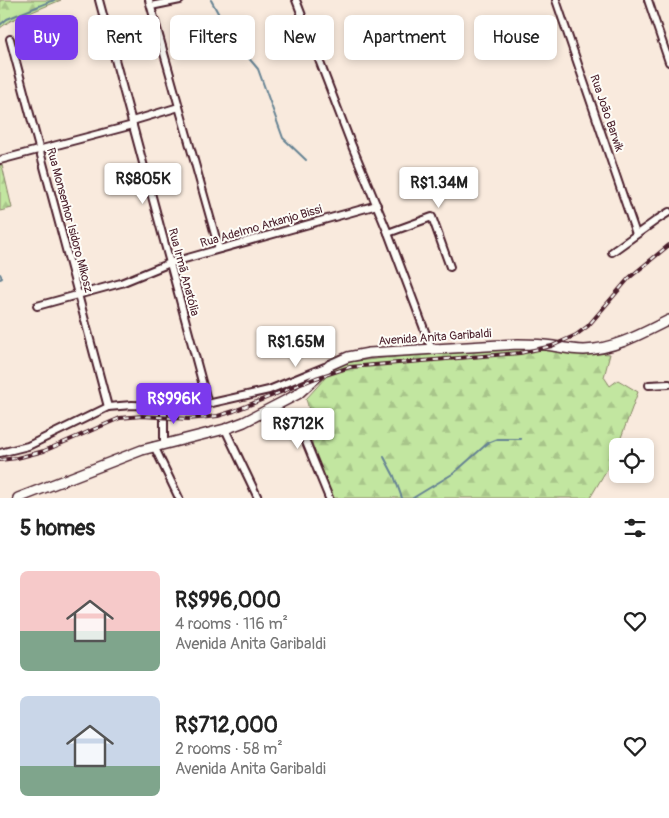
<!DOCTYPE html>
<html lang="en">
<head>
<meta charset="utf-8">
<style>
  body { margin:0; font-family:Pangolin,sans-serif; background:#f2f2f2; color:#222; height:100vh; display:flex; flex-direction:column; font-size:19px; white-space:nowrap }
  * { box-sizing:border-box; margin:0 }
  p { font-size:16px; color:#767676 }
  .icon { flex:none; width:28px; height:28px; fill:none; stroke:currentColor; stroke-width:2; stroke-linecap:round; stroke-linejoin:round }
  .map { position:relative; height:498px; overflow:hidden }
  .side { display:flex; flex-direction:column; background:#fff; flex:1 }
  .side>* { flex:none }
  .hud { position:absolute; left:15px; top:15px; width:640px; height:45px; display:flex; gap:10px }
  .buttons { position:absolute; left:609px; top:438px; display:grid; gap:10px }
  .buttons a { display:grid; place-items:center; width:45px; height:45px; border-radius:8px; background:#fff; box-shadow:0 2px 8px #0003; font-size:25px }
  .price { position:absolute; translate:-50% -42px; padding:0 11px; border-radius:5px; background:#fff; color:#222; font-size:16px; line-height:32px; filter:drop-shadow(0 1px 2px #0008) }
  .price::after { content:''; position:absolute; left:50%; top:30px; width:15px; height:11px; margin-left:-8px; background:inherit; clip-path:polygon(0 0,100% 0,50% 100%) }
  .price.active { background:#7c3aed; color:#fff }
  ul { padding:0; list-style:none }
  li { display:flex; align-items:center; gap:15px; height:125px; padding:0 20px }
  li span { display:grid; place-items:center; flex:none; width:140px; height:100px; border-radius:8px; color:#555 }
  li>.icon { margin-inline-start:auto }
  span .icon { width:60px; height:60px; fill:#fffc; stroke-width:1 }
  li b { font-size:21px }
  h2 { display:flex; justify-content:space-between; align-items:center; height:60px; padding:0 20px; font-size:21px }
  .pill { padding:0 18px; border-radius:8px; background:#fff; box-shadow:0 2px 8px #0003; font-size:18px; line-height:45px }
  .pill.active { background:#7c3aed; color:#fff }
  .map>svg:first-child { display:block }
  .forest { fill:url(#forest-firs); stroke:#868266 }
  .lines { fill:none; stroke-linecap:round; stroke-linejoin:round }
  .stream { stroke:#668393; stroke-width:2 }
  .minor-casing { stroke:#4a1f2b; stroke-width:10 }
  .secondary-casing { stroke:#4a1f2b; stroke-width:12 }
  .minor { stroke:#fdfcf7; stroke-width:6 }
  .secondary { stroke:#fdfcf7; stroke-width:9 }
  .rail-casing { stroke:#4a1f2b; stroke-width:4 }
  .rail { stroke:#fdfcf7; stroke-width:2; stroke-dasharray:5.5; stroke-linecap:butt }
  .labels { text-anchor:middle; stroke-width:4; stroke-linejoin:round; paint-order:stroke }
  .street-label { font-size:12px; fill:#4a1f2b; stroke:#fdfcf7 }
</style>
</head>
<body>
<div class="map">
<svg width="669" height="498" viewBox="0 0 669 498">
  <defs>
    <pattern id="forest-firs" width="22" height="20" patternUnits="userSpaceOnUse" patternTransform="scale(1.25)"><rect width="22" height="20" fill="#c2e6a0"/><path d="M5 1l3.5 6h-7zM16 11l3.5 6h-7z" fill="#a8c58a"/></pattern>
  </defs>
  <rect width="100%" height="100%" fill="#f9eadd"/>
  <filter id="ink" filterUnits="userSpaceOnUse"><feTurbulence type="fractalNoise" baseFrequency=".02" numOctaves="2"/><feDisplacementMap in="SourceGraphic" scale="10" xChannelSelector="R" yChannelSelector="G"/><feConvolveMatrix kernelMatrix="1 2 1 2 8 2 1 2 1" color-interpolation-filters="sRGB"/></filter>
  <g filter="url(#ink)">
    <g class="forest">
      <polygon points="0,0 61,0 10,21 0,28"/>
      <polygon points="0,165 2,165 12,208 0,211"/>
      <path d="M533,348L610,354L604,377L610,386L618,380L638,392L613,459L590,498H334C326,481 315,461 312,442C310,427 311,414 306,399L334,368L349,362L393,357Z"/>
    </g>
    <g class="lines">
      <g class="stream">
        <polyline points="211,0 231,37 258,69 283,138 306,160"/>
        <polyline points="0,25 7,19 54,0"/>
        <polyline points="0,274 2,278 0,279"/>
        <polyline points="384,457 394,476 402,498"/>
        <polyline points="413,498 454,473 488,443 498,439 521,439"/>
      </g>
      <defs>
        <g id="minor">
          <polyline points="99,0 208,404"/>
          <polyline points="149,0 219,249"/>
          <polyline points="296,0 352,146 388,233 432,350"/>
          <polyline points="556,0 636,234"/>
          <polyline points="648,0 669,62"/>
          <polyline points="151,6 180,0"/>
          <polyline points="10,39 108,407"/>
          <polyline points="14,53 67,38"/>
          <polyline points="132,121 179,107"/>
          <polyline points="0,160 133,125"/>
          <polyline points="388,233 432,217 450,267"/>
          <polyline points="612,252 658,219 669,212"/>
          <polyline points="37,306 121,283 170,263 377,205"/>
          <polyline points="649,385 669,384"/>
          <polyline points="274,408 286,431 300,432 304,437 329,498"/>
          <polyline points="225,429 258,498"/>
          <polyline points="164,443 164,407"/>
          <polyline points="154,446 179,498"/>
          <polyline points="0,453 28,446 108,407 132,405 183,407 203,405 269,390 325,367"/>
        </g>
        <path id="secondary" d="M18,498L142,450L225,429L244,422L298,394L330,365L348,357L369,353L518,344C530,344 541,344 553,346C564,348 574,350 584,350C615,349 643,333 669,320"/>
      </defs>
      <use href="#minor" class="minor-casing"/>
      <use href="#secondary" class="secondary-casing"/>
      <use href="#minor" class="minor"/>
      <use href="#secondary" class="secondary"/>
      <defs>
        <polyline id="rail" points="0,460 17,458 44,451 120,418 142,416 188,419 218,416 234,411 316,378 350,367 520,353 552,346 576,335 588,326 629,278 669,245"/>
      </defs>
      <use href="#rail" class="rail-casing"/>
      <use href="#rail" class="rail"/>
    </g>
  </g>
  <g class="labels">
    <g class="street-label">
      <text transform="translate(607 113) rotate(71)" y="4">Rua João Barwik</text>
      <text transform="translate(70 220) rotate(75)" y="4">Rua Monsenhor Isidoro Mikosz</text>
      <text transform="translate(261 226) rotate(-16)" y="4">Rua Adelmo Arkanjo Bissi</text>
      <text transform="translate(184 272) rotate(75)" y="4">Rua Irmã Anatólia</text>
      <text transform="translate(435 337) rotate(-4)" y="4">Avenida Anita Garibaldi</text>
    </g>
  </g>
</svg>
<div class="buttons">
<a><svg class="icon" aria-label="locate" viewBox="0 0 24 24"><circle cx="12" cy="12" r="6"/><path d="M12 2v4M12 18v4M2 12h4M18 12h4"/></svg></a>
</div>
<b class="price" style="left:143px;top:205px">R$805K</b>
<b class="price" style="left:439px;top:209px">R$1.34M</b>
<b class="price" style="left:296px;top:368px">R$1.65M</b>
<b class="price active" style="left:174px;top:425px">R$996K</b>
<b class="price" style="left:298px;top:450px">R$712K</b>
<div class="hud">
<a class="pill active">Buy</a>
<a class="pill">Rent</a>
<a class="pill">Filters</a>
<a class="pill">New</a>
<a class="pill">Apartment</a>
<a class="pill">House</a>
</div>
</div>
<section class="side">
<h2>5 homes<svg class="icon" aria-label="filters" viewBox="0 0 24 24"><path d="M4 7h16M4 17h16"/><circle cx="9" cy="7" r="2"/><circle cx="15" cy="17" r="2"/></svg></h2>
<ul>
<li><span style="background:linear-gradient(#f6c9c9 60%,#7fa58c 0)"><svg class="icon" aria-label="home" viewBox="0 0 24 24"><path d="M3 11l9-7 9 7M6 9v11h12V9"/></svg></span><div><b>R$996,000</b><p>4 rooms · 116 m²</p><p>Avenida Anita Garibaldi</p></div><svg class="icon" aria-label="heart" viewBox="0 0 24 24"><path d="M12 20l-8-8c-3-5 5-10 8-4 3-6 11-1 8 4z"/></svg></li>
<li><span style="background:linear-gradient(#c9d6e8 70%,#7fa58c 0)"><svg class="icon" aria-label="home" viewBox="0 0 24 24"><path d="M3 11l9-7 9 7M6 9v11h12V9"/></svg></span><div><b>R$712,000</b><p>2 rooms · 58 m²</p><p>Avenida Anita Garibaldi</p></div><svg class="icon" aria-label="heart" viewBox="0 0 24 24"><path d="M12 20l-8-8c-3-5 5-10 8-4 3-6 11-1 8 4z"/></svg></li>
</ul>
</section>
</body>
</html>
